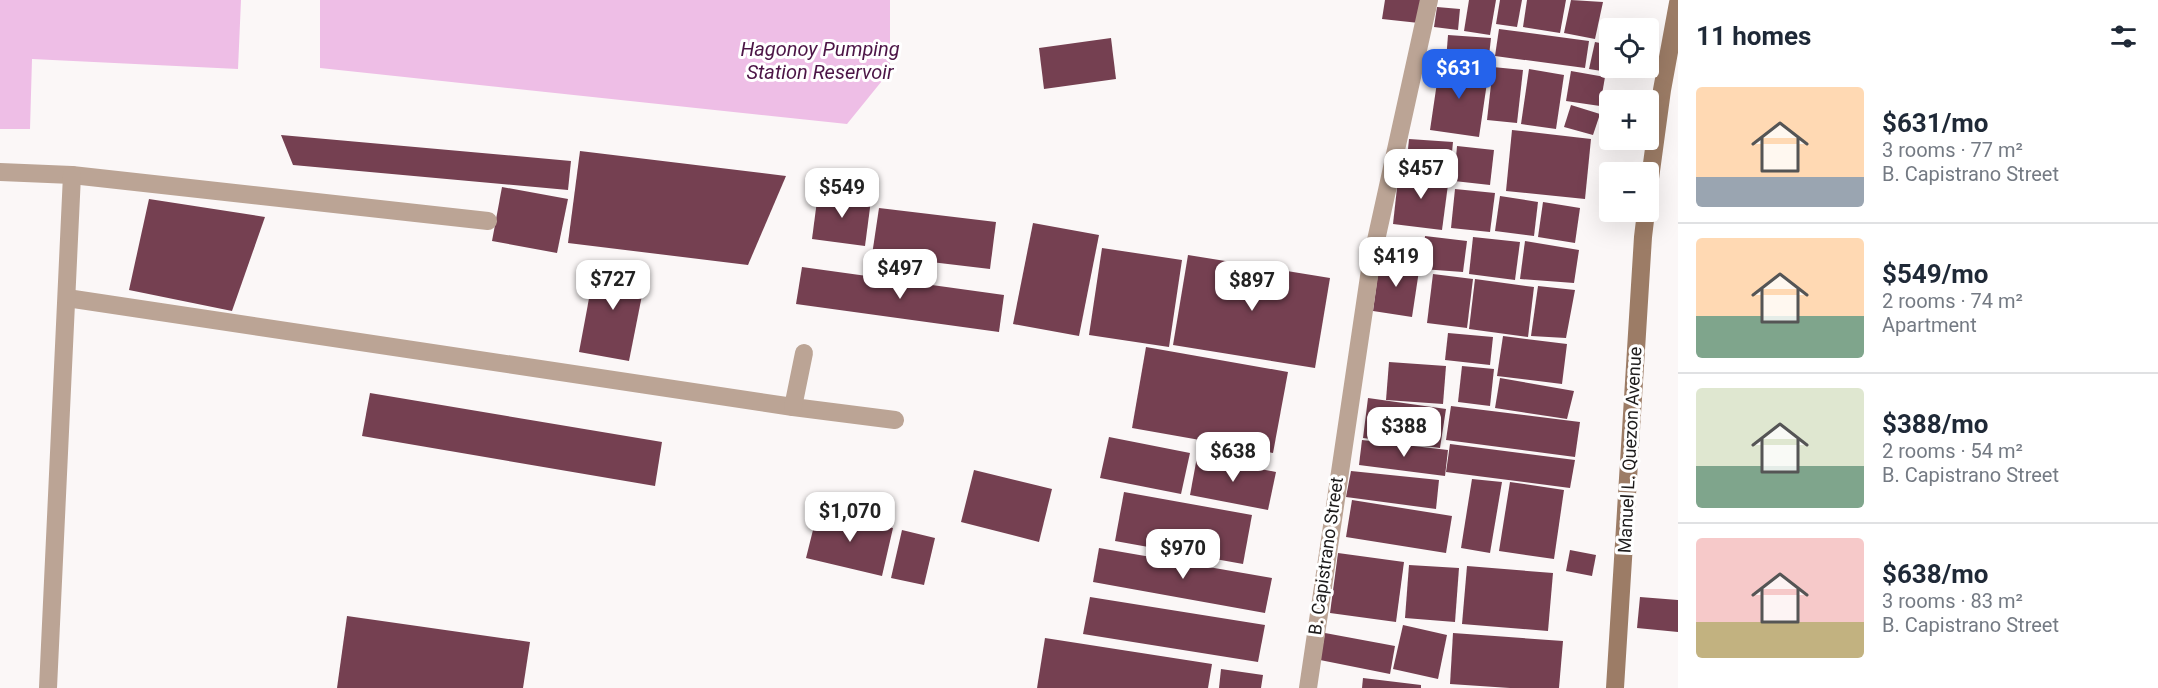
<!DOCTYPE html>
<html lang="en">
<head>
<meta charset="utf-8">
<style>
  body { margin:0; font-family:Roboto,sans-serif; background:#f2f2f3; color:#1f2937; height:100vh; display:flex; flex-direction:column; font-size:22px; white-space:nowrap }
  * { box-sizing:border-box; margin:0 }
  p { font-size:20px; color:#747a83 }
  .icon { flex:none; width:33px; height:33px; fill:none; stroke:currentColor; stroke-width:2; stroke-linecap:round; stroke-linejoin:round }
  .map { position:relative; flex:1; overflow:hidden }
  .details { display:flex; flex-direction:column; background:#fff; width:480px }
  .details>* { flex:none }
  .tools { position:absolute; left:1599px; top:18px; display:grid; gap:12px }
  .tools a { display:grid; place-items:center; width:60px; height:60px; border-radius:6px; background:#fff; box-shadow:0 6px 24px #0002; font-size:30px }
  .price { position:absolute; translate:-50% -51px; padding:0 14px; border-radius:12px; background:#fff; color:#222; font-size:20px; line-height:39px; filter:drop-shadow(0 2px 3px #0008) }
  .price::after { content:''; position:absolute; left:50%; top:36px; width:18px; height:14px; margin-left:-9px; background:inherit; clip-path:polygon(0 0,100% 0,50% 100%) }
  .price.current { background:#2563eb; color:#fff }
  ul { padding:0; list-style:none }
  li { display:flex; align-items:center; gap:18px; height:150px; padding:0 18px }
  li+li { border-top:2px solid #e0e1e3 }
  li span { display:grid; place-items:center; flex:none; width:168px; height:120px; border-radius:6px; color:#555 }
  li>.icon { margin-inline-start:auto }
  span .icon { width:72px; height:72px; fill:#fffc; stroke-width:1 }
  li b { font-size:26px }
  h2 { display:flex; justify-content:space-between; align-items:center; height:72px; padding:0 18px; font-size:26px }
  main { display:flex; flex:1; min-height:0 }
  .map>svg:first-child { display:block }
  .water { fill:#eebee6 }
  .building { fill:#754051 }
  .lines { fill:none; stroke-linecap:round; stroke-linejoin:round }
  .service { stroke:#bba495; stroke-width:18 }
  .minor { stroke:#bba495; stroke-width:18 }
  .secondary { stroke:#9c7c66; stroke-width:18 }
  .labels { text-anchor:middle; stroke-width:6; stroke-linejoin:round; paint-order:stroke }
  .street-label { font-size:18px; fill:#1d1b1b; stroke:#fff }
  .water-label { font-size:20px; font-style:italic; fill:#4c1546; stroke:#fff }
</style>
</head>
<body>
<main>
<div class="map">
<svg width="1678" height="688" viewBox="0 0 1678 688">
  <rect width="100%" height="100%" fill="#fbf7f7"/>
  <g class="water">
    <polygon points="0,0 241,0 238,69 32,59 30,129 0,129"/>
    <polygon points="320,0 890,0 890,71 847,124 320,68"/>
  </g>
  <g class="building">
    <polygon points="1385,0 1423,0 1419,23 1382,19"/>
    <polygon points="1469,0 1496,0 1490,35 1464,31"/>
    <polygon points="1500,0 1522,0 1517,27 1496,24"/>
    <polygon points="1527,0 1566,0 1560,33 1523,27"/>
    <polygon points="1571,0 1603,2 1595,39 1564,33"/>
    <polygon points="1437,7 1460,9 1458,30 1434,27"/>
    <polygon points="1499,29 1589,41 1585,68 1495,56"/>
    <polygon points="1448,35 1491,38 1488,65 1446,61"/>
    <polygon points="1111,38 1116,79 1044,89 1039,48"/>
    <polygon points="1595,42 1610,45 1608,72 1589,69"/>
    <polygon points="1440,62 1489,69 1479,137 1430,130"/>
    <polygon points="1493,67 1523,70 1517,123 1487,120"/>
    <polygon points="1529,69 1564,75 1556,129 1521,124"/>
    <polygon points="1571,71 1605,77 1600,106 1566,101"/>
    <polygon points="1571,105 1600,114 1593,135 1564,127"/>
    <polygon points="1512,130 1591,139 1585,199 1506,191"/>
    <polygon points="281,135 571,161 568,190 293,165"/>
    <polygon points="1409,139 1453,142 1450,173 1406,169"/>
    <polygon points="1457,146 1494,150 1490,185 1454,181"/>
    <polygon points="580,151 786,176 748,265 568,243"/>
    <polygon points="1399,170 1449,177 1442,230 1393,224"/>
    <polygon points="502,187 568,199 557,253 492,241"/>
    <polygon points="1455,189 1495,193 1490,232 1451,228"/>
    <polygon points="818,193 871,200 865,246 812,239"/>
    <polygon points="1500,196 1538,202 1534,236 1495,231"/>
    <polygon points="149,199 265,217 232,311 129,290"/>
    <polygon points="1543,202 1580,208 1575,243 1538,237"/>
    <polygon points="879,208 996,222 990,269 872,255"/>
    <polygon points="1033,223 1099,235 1079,336 1013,324"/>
    <polygon points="1425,236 1467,241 1463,272 1422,269"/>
    <polygon points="1473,237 1520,242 1515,280 1469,274"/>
    <polygon points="1525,241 1579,250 1574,283 1520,279"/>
    <polygon points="1102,248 1182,260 1169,347 1089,335"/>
    <polygon points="1188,255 1330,278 1315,368 1173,345"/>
    <polygon points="1380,259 1420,264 1412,317 1373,311"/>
    <polygon points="596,261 647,270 629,361 579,352"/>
    <polygon points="802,267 1004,295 999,332 796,304"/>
    <polygon points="1433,274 1473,279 1467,328 1427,323"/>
    <polygon points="1475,279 1534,287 1528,337 1469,329"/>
    <polygon points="1538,286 1575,290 1566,338 1531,336"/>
    <polygon points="1448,333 1493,337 1490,365 1445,360"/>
    <polygon points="1503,336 1567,344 1562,384 1497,376"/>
    <polygon points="1146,347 1288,372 1273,453 1132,428"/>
    <polygon points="1389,362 1446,366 1443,404 1386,400"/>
    <polygon points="1462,366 1494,369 1490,406 1458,402"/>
    <polygon points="1500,378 1574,391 1567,419 1495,408"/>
    <polygon points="370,393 662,442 655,486 362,436"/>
    <polygon points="1368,398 1446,409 1440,448 1363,438"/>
    <polygon points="1451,406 1580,422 1575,457 1446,440"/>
    <polygon points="1109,437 1190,453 1181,494 1100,478"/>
    <polygon points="1362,440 1448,450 1445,476 1359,465"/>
    <polygon points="1450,444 1575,460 1570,488 1446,472"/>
    <polygon points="1197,457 1276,472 1268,510 1190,495"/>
    <polygon points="974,470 1052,489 1039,542 961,522"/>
    <polygon points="1351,471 1439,480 1436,509 1346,497"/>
    <polygon points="1472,479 1502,482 1490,553 1461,548"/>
    <polygon points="1510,482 1564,490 1554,559 1499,551"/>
    <polygon points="1124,492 1252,515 1243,564 1115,541"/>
    <polygon points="1352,500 1452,516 1446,553 1346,537"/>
    <polygon points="818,510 893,528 882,576 806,558"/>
    <polygon points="902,530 935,538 924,585 891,578"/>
    <polygon points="1099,548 1272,578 1265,613 1093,582"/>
    <polygon points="1570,550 1596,555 1592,576 1566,571"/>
    <polygon points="1338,553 1404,562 1396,622 1330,613"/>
    <polygon points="1409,565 1459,568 1455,622 1405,618"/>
    <polygon points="1467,566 1553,573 1548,631 1462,624"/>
    <polygon points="1090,597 1265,625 1258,662 1083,634"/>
    <polygon points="1640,597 1678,600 1678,632 1637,628"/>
    <polygon points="347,616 530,642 523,688 337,688"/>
    <polygon points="1403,625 1447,635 1438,679 1393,669"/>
    <polygon points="1325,633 1395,646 1390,674 1320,660"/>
    <polygon points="1453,633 1563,641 1559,688 1510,688 1450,684"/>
    <polygon points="1045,638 1212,664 1208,688 1037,688"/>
    <polygon points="1221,669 1263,675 1261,688 1219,688"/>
    <polygon points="1363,678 1421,685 1421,688 1362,688"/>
  </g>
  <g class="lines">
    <g class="service">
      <polyline points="0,172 72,175 488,221"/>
      <polyline points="67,298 793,407 895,420"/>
      <polyline points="793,407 804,353"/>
      <polyline points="48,688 72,175"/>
    </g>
    <polyline class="minor" points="1308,688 1371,263 1429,0"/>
    <g class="secondary">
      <polyline points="1648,193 1662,90 1678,3"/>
      <polyline points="1615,688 1643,237 1646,212"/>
    </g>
  </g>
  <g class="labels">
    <g class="street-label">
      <text transform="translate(1630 450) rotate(-87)" y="6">Manuel L. Quezon Avenue</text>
      <text transform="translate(1326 556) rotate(-82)" y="6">B. Capistrano Street</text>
    </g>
    <g class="water-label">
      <text x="820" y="56">Hagonoy Pumping<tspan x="820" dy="23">Station Reservoir</tspan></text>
    </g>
  </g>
</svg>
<div class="tools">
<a><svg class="icon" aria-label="locate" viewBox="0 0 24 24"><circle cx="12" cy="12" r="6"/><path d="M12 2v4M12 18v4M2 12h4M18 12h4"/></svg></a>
<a>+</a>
<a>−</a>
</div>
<b class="price current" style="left:1459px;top:100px">$631</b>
<b class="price" style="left:1421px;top:200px">$457</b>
<b class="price" style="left:842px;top:219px">$549</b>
<b class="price" style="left:1396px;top:288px">$419</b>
<b class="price" style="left:900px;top:300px">$497</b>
<b class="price" style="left:613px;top:311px">$727</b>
<b class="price" style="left:1252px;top:312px">$897</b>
<b class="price" style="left:1404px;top:458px">$388</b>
<b class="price" style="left:1233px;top:483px">$638</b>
<b class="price" style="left:850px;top:543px">$1,070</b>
<b class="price" style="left:1183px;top:580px">$970</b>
</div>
<section class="details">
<h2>11 homes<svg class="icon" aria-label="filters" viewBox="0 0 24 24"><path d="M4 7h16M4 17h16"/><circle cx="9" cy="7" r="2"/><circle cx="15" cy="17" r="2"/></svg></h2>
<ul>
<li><span style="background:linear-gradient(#ffd9b3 75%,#9aa5b1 0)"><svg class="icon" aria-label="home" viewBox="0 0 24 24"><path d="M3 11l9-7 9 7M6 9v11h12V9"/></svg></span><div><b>$631/mo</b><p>3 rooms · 77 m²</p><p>B. Capistrano Street</p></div></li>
<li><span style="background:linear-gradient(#ffd9b3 65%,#7fa58c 0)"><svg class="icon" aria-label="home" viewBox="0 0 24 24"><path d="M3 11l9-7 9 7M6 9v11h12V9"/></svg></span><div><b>$549/mo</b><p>2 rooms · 74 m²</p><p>Apartment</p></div></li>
<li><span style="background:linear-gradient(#dfe7d0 65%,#7fa58c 0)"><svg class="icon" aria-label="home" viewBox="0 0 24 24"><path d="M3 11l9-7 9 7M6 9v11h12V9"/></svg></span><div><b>$388/mo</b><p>2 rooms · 54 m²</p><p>B. Capistrano Street</p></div></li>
<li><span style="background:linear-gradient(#f6c9c9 70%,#c2b280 0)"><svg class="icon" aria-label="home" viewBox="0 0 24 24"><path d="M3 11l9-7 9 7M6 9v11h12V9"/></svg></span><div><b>$638/mo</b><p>3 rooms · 83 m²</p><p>B. Capistrano Street</p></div></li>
</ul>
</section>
</main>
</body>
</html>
